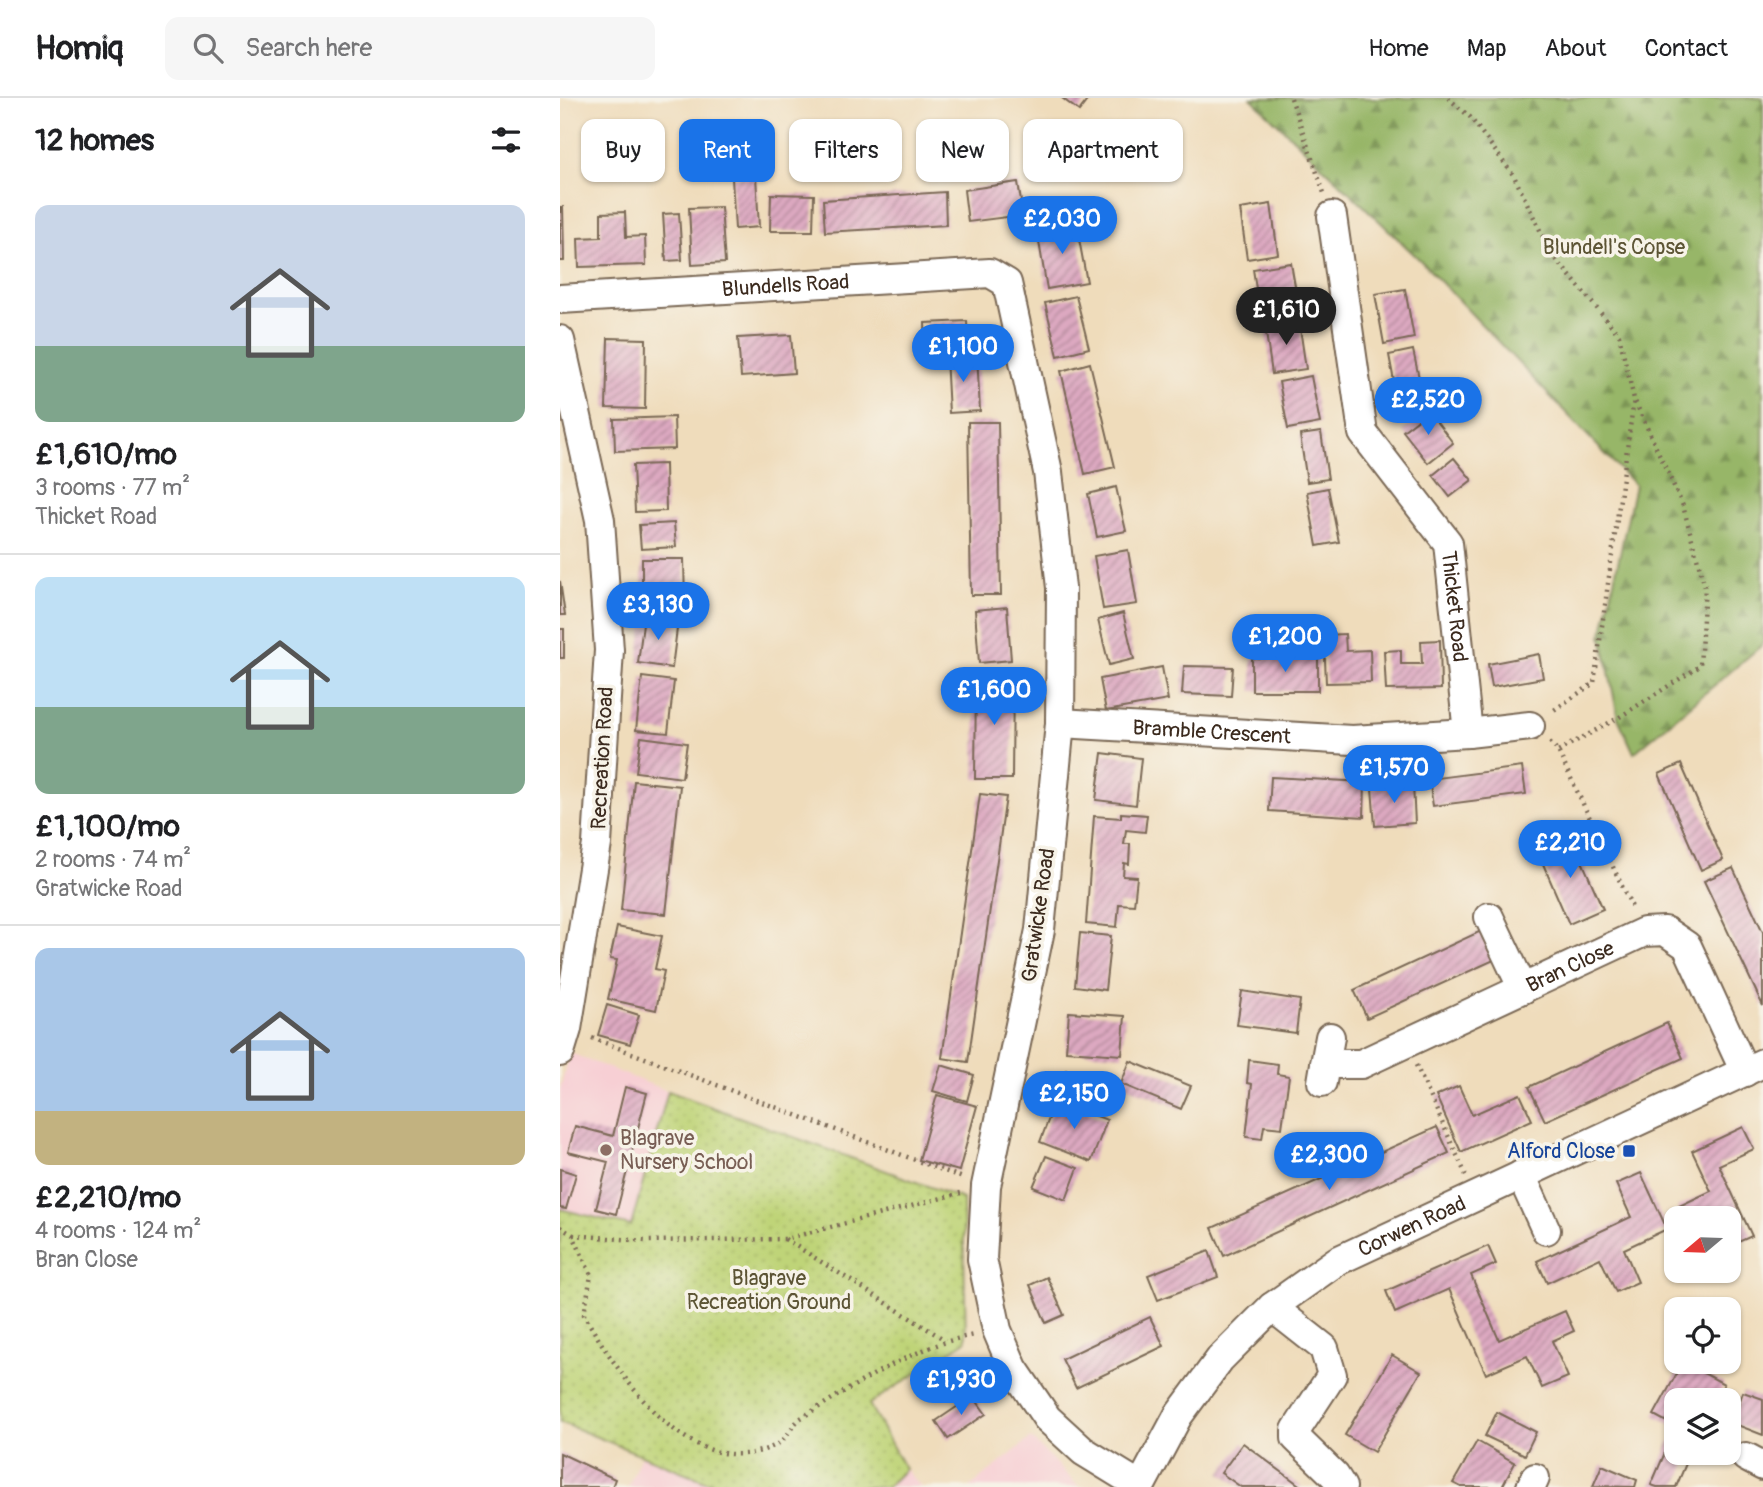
<!DOCTYPE html>
<html lang="en">
<head>
<meta charset="utf-8">
<style>
  body { margin:0; font-family:Pangolin,sans-serif; background:#f6f6f6; color:#202124; height:100vh; display:flex; flex-direction:column; font-size:26px; white-space:nowrap }
  * { box-sizing:border-box; margin:0 }
  p { font-size:23px; color:#757577 }
  .icon { flex:none; width:38px; height:38px; fill:none; stroke:currentColor; stroke-width:2; stroke-linecap:round; stroke-linejoin:round }
  .map { position:relative; flex:1; overflow:hidden }
  .details { display:flex; flex-direction:column; background:#fff; width:560px }
  .details>* { flex:none }
  .banner { position:absolute; left:21px; top:21px; width:665px; height:63px; display:flex; gap:14px }
  .needle { width:46px; rotate:251deg }
  .buttons { position:absolute; left:1104px; top:1108px; display:grid; gap:14px }
  .buttons a { display:grid; place-items:center; width:77px; height:77px; border-radius:14px; background:#fff; box-shadow:0 2px 5px #0004; font-size:35px }
  .price { position:absolute; translate:-50% -60px; padding:0 16px; border-radius:24px; background:#1a73e8; color:#fff; font-size:23px; line-height:46px; filter:drop-shadow(0 2px 4px #0008) }
  .price::after { content:''; position:absolute; left:50%; top:42px; width:21px; height:16px; margin-left:-10px; background:inherit; clip-path:polygon(0 0,100% 0,50% 100%) }
  .price.active { background:#222; color:#fff }
  ul { padding:0; list-style:none }
  li { display:grid; align-content:center; gap:14px; height:371px; padding:0 35px }
  li+li { border-top:2px solid #e0e0e0 }
  li span { display:grid; place-items:center; height:217px; border-radius:14px; color:#555 }
  li>.icon { margin-inline-start:auto }
  span .icon { width:126px; height:126px; fill:#fffc; stroke-width:1 }
  li b { font-size:30px }
  h2 { display:flex; justify-content:space-between; align-items:center; height:84px; padding:0 35px; font-size:30px }
  .chip { padding:0 24px; border-radius:14px; background:#fff; box-shadow:0 2px 5px #0004; font-size:24px; line-height:63px }
  .chip.active { background:#1a73e8; color:#fff }
  header { display:flex; align-items:center; gap:42px; box-sizing:border-box; height:98px; padding:0 35px; background:#fff; border-bottom:2px solid #e0e0e0 }
  header strong { font-size:33px }
  nav { display:flex; gap:38px; margin-inline-start:auto; font-size:24px }
  .search { width:490px; height:63px; background:#f6f6f6; display:flex; align-items:center; gap:18px; box-sizing:border-box; padding:0 24px; border-radius:14px; color:#757577; font-size:26px }
  main { display:flex; flex:1; min-height:0 }
  .map>svg:first-child { display:block }
  .built { fill:#f7cfd4 }
  .grass { fill:url(#grass-dots); stroke:#7d7f4b; stroke-width:2 }
  .forest { fill:url(#forest-firs); stroke:#697043; stroke-width:2 }
  .building { fill:url(#building-hatch) }
  .lines { fill:none; stroke-linecap:round; stroke-linejoin:round }
  .minor-casing { stroke:#7a6855; stroke-width:32 }
  .path { stroke:#7a6855; stroke-width:4.5; stroke-dasharray:2 5; stroke-linecap:butt }
  .minor { stroke:#fff; stroke-width:28 }
  .education-dot { fill:#8d6e63; stroke:#f7f3e8; stroke-width:2.5 }
  .transit-dot { fill:#1a4fb4; stroke:#f7f3e8; stroke-width:2.5 }
  .labels { text-anchor:middle; stroke-width:7; stroke-linejoin:round; paint-order:stroke }
  .park-label { font-size:21px; fill:#5c5434; stroke:#f7f3e8 }
  .street-label { font-size:21px; fill:#3b2a1e; stroke:#f7f3e8 }
  .education-label { font-size:21px; fill:#785e54; stroke:#f7f3e8; text-anchor:start }
  .transit-label { font-size:21px; fill:#164399; stroke:#f7f3e8; text-anchor:end }
</style>
</head>
<body>
<header>
<strong>Homiq</strong>
<div class="search"><svg class="icon" aria-label="search" viewBox="0 0 24 24"><circle cx="10" cy="10" r="6"/><path d="M15 15l6 6"/></svg>Search here</div>
<nav><a>Home</a><a>Map</a><a>About</a><a>Contact</a></nav>
</header>
<main>
<section class="details">
<h2>12 homes<svg class="icon" aria-label="filters" viewBox="0 0 24 24"><path d="M4 7h16M4 17h16"/><circle cx="9" cy="7" r="2"/><circle cx="15" cy="17" r="2"/></svg></h2>
<ul>
<li><span style="background:linear-gradient(#c9d6e8 65%,#7fa58c 0)"><svg class="icon" aria-label="home" viewBox="0 0 24 24"><path d="M3 11l9-7 9 7M6 9v11h12V9"/></svg></span><div><b>£1,610/mo</b><p>3 rooms · 77 m²</p><p>Thicket Road</p></div></li>
<li><span style="background:linear-gradient(#bfe0f5 60%,#7fa58c 0)"><svg class="icon" aria-label="home" viewBox="0 0 24 24"><path d="M3 11l9-7 9 7M6 9v11h12V9"/></svg></span><div><b>£1,100/mo</b><p>2 rooms · 74 m²</p><p>Gratwicke Road</p></div></li>
<li><span style="background:linear-gradient(#a9c7e8 75%,#c2b280 0)"><svg class="icon" aria-label="home" viewBox="0 0 24 24"><path d="M3 11l9-7 9 7M6 9v11h12V9"/></svg></span><div><b>£2,210/mo</b><p>4 rooms · 124 m²</p><p>Bran Close</p></div></li>
</ul>
</section>
<div class="map">
<svg width="1203" height="1389" viewBox="0 0 1203 1389">
  <defs>
    <pattern id="grass-dots" width="8" height="8" patternUnits="userSpaceOnUse" patternTransform="scale(1.75)"><rect width="8" height="8" fill="#bfd478"/><path d="M2 2h.1M6 6h.1" fill="none" stroke="#a5b667" stroke-width="1.8" stroke-linecap="round"/></pattern>
    <pattern id="forest-firs" width="22" height="20" patternUnits="userSpaceOnUse" patternTransform="scale(1.75)"><rect width="22" height="20" fill="#97b668"/><path d="M5 1l3.5 6h-7zM16 11l3.5 6h-7z" fill="#7c9455"/></pattern>
    <pattern id="building-hatch" width="6" height="6" patternUnits="userSpaceOnUse" patternTransform="scale(1.75)"><rect width="6" height="6" fill="#dda9c1"/><path d="M-1 1l2-2M0 6l6-6M5 7l2-2" fill="none" stroke="#b48a9c"/></pattern>
  </defs>
  <rect width="100%" height="100%" fill="#f7f3e8"/>
  <filter id="ink" filterUnits="userSpaceOnUse"><feTurbulence type="fractalNoise" baseFrequency=".0143" numOctaves="2"/><feDisplacementMap in="SourceGraphic" scale="14" xChannelSelector="R" yChannelSelector="G"/><feConvolveMatrix kernelMatrix="1 2 1 2 8 2 1 2 1" color-interpolation-filters="sRGB"/></filter>
  <filter id="wash" filterUnits="userSpaceOnUse"><feTurbulence type="fractalNoise" baseFrequency=".00686" numOctaves="4" result="noise"/><feDisplacementMap in="SourceGraphic" scale="28" xChannelSelector="R" yChannelSelector="G"/><feGaussianBlur stdDeviation="1.57" result="paint"/><feColorMatrix in="noise" values="0 0 0 0 0 0 0 0 0 0 0 0 0 0 0 0 0 1.4 0 .05"/><feComposite in="paint" operator="in"/></filter>
  <g filter="url(#wash)">
    <rect width="100%" height="100%" fill="#efdcbb"/>
    <g class="built">
      <polygon points="10,955 108,993 71,1129 0,1111 0,991"/>
      <polygon points="471,1340 519,1389 410,1389"/>
      <polygon points="81,1357 160,1389 68,1389"/>
      <polygon points="345,1371 361,1389 327,1389"/>
    </g>
    <polygon class="grass" points="108,993 403,1101 406,1243 309,1306 345,1371 327,1389 160,1389 0,1324 0,1111 71,1128"/>
    <polygon class="forest" points="691,0 1203,0 1203,543 1201,548 1074,655 1058,620 1042,538 1075,387 860,162"/>
    <g id="blocks">
      <g class="building">
        <polygon points="502,0 529,0 519,13"/>
        <polygon points="196,78 199,129 175,131 172,80"/>
        <polygon points="458,84 463,117 408,124 404,92"/>
        <polygon points="385,94 386,127 265,134 263,102"/>
        <polygon points="211,96 254,97 253,133 210,133"/>
        <polygon points="711,106 718,156 687,161 680,111"/>
        <polygon points="0,109 3,109 4,163 0,163"/>
        <polygon points="161,109 165,165 132,167 129,110"/>
        <polygon points="65,114 66,139 85,138 86,167 19,169 18,140 41,139 41,115"/>
        <polygon points="119,115 122,162 106,163 103,116"/>
        <polygon points="516,125 527,184 487,191 477,132"/>
        <polygon points="731,165 739,211 700,217 693,171"/>
        <polygon points="845,191 854,240 824,246 815,196"/>
        <polygon points="516,198 529,250 498,258 485,205"/>
        <polygon points="407,223 408,250 366,252 365,225"/>
        <polygon points="739,223 746,271 712,276 705,228"/>
        <polygon points="231,237 234,275 181,279 178,240"/>
        <polygon points="48,240 86,241 85,311 46,310"/>
        <polygon points="853,252 862,294 837,299 829,257"/>
        <polygon points="417,256 420,313 389,315 386,258"/>
        <polygon points="530,265 555,369 525,376 501,273"/>
        <polygon points="751,278 760,325 728,331 719,284"/>
        <polygon points="869,313 893,345 868,365 843,333"/>
        <polygon points="114,319 115,351 55,353 54,321"/>
        <polygon points="408,324 438,324 441,497 411,497"/>
        <polygon points="761,334 768,381 747,384 740,337"/>
        <polygon points="894,360 912,382 890,399 873,377"/>
        <polygon points="105,366 106,413 75,414 73,367"/>
        <polygon points="556,389 566,433 537,439 528,396"/>
        <polygon points="768,390 779,444 757,448 747,394"/>
        <polygon points="114,425 116,449 81,451 79,427"/>
        <polygon points="568,452 577,506 543,511 534,458"/>
        <polygon points="82,461 124,461 125,506 82,506"/>
        <polygon points="0,483 5,517 0,517"/>
        <polygon points="447,509 451,562 419,565 415,512"/>
        <polygon points="563,515 574,561 549,567 538,522"/>
        <polygon points="84,518 118,523 112,570 78,565"/>
        <rect x="0" y="531" width="4" height="29"/>
        <polygon points="785,536 786,553 810,552 811,584 766,585 764,537"/>
        <polygon points="880,542 881,591 826,592 824,553 841,552 841,566 862,566 861,543"/>
        <polygon points="979,556 983,580 932,589 928,566"/>
        <rect x="692" y="560" width="66" height="33"/>
        <polygon points="624,568 673,569 671,598 622,596"/>
        <polygon points="602,569 608,602 546,613 540,581"/>
        <polygon points="416,577 453,577 452,681 415,681"/>
        <polygon points="82,579 114,583 108,635 76,632"/>
        <polygon points="81,639 127,645 122,680 76,674"/>
        <polygon points="542,655 581,660 576,707 536,702"/>
        <polygon points="1121,666 1163,762 1141,772 1099,676"/>
        <polygon points="962,669 966,696 873,708 869,681"/>
        <polygon points="711,679 805,684 804,719 709,713"/>
        <polygon points="74,683 120,688 106,816 61,812"/>
        <polygon points="853,687 855,725 815,728 812,690"/>
        <polygon points="420,696 446,699 408,964 382,960"/>
        <polygon points="561,715 587,717 585,734 566,732 564,746 570,746 569,766 564,765 563,778 577,779 574,807 559,806 557,829 526,826 534,718 561,720"/>
        <polygon points="1011,738 1043,811 1009,826 977,752"/>
        <polygon points="1173,770 1203,834 1203,908 1144,783"/>
        <polygon points="57,829 102,838 95,871 104,873 96,912 48,901 57,862 50,861"/>
        <polygon points="921,833 934,862 807,920 794,892"/>
        <polygon points="520,835 551,838 545,892 515,888"/>
        <polygon points="682,893 740,902 736,935 677,927"/>
        <polygon points="47,907 79,917 70,946 38,937"/>
        <polygon points="509,914 565,918 562,957 506,953"/>
        <polygon points="1107,925 1123,960 985,1023 969,989"/>
        <polygon points="689,962 718,966 717,976 729,978 722,1030 704,1028 702,1041 686,1039 692,986 687,985"/>
        <polygon points="570,963 631,988 621,1011 561,986"/>
        <polygon points="381,967 414,977 407,1003 373,993"/>
        <polygon points="506,972 541,986 532,1008 497,994"/>
        <polygon points="899,988 912,1017 960,996 972,1022 901,1054 876,998"/>
        <polygon points="65,989 87,995 56,1116 36,1111 48,1064 8,1054 15,1028 53,1038"/>
        <polygon points="377,997 417,1008 399,1073 359,1062"/>
        <polygon points="496,1002 547,1022 531,1064 480,1044"/>
        <polygon points="877,1029 889,1055 664,1158 652,1130"/>
        <polygon points="1183,1029 1194,1051 1159,1067 1192,1138 1174,1146 1169,1136 1169,1120 1122,1120 1117,1109 1151,1093 1132,1053"/>
        <polygon points="486,1058 518,1070 506,1102 473,1089"/>
        <polygon points="0,1071 16,1076 6,1111 0,1110"/>
        <polygon points="1081,1075 1107,1131 1064,1151 1078,1184 1056,1194 1040,1160 987,1185 977,1163 1071,1119 1056,1086"/>
        <polygon points="928,1148 936,1166 911,1177 939,1242 1005,1213 1014,1233 992,1243 1008,1279 982,1290 967,1258 926,1276 889,1191 835,1215 826,1193"/>
        <polygon points="649,1153 658,1179 598,1202 588,1177"/>
        <polygon points="487,1179 504,1217 486,1225 470,1187"/>
        <polygon points="590,1219 604,1248 516,1290 502,1261"/>
        <polygon points="832,1257 861,1274 814,1354 785,1337"/>
        <polygon points="1123,1264 1164,1286 1156,1302 1116,1302 1116,1329 1094,1317"/>
        <polygon points="1183,1294 1203,1301 1203,1337 1172,1325"/>
        <polygon points="413,1298 426,1316 388,1341 376,1323"/>
        <polygon points="937,1314 976,1334 965,1357 925,1338"/>
        <polygon points="917,1343 955,1365 942,1389 901,1389 893,1385"/>
        <polygon points="1110,1343 1116,1346 1116,1354 1131,1354 1116,1389 1097,1389 1091,1387"/>
        <polygon points="683,1345 742,1389 681,1389 661,1375"/>
        <polygon points="0,1355 55,1381 52,1389 0,1389"/>
        <polygon points="1042,1367 1077,1382 1075,1389 1033,1388"/>
      </g>
    </g>
  </g>
  <g filter="url(#ink)">
    <use href="#blocks" fill-opacity="0" stroke="#7a6855" stroke-width="2"/>
    <g class="lines">
      <defs>
        <g id="minor">
          <path id="s1" d="M772,118L803,335L888,445L908,635"/>
          <path id="s2" d="M0,201L430,175L447,185L488,374L501,490L500,625L480,832L426,1088L422,1161L437,1232L453,1270L487,1320L523,1353L580,1388"/>
          <polyline points="0,242 40,422 49,552 37,746 7,931 0,954"/>
          <path id="s3" d="M500,625L792,642L908,635L970,628"/>
          <polyline points="929,819 963,891"/>
          <polyline points="765,966 770,939"/>
          <path id="s4" d="M762,984L765,966H801L1084,834L1105,833L1127,848L1185,974"/>
          <polyline points="961,1077 986,1132"/>
          <polyline points="712,1209 764,1250 772,1277 736,1332 736,1340 775,1378 782,1389"/>
          <polyline points="1186,1359 1203,1368"/>
          <path id="s5" d="M580,1389L618,1318L660,1261L712,1209L777,1163L1203,965"/>
          <polyline points="971,1389 975,1380"/>
        </g>
      </defs>
      <use href="#minor" class="minor-casing"/>
      <g class="path">
        <polyline points="731,0 764,95"/>
        <polyline points="888,0 910,19 954,78 991,155 1059,237 1074,301 1034,585 991,614"/>
        <polyline points="990,644 998,653 1073,811"/>
        <polyline points="998,653 1058,620 1140,568 1145,489 1123,408 1074,301"/>
        <polyline points="32,940 403,1080"/>
        <polyline points="856,967 906,1077"/>
        <path d="M0,1129L13,1137L31,1177L24,1217C61,1279 130,1389 216,1347C227,1342 231,1327 241,1320C294,1288 353,1248 414,1237"/>
        <polyline points="13,1137 85,1143 225,1141 401,1095"/>
        <polyline points="225,1141 385,1242"/>
      </g>
      <use href="#minor" class="minor"/>
    </g>
  </g>
  <circle class="education-dot" cx="46" cy="1052" r="7"/>
  <rect class="transit-dot" x="1062" y="1046" width="14" height="14" rx="3.5"/>
  <g class="labels">
    <g class="park-label">
      <text x="1054" y="156">Blundell's Copse</text>
      <text x="209" y="1187">Blagrave<tspan x="209" dy="24">Recreation Ground</tspan></text>
    </g>
    <g class="street-label">
      <text dy="7" stroke="none"><textPath href="#s2" startOffset="226">Blundells Road</textPath></text>
      <text dy="7" stroke="none"><textPath href="#s1" startOffset="422">Thicket Road</textPath></text>
      <text dy="7" stroke="none"><textPath href="#s3" startOffset="152">Bramble Crescent</textPath></text>
      <text transform="translate(42 660) rotate(-87)" y="7">Recreation Road</text>
      <text transform="translate(478 817) rotate(-82)" y="7">Gratwicke Road</text>
      <text dy="7" stroke="none"><textPath href="#s4" startOffset="285">Bran Close</textPath></text>
      <text dy="7" stroke="none"><textPath href="#s5" startOffset="387">Corwen Road</textPath></text>
    </g>
    <g class="education-label">
      <text x="60" y="1047">Blagrave<tspan x="60" dy="24">Nursery School</tspan></text>
    </g>
    <g class="transit-label">
      <text x="1055" y="1060">Alford Close</text>
    </g>
  </g>
</svg>
<div class="buttons">
<a><svg class="needle" viewBox="-14 -14 28 28"><path d="M0-13l5 13h-10z" fill="#e53935"/><path d="M0 13l5-13h-10z" fill="#757577"/></svg></a>
<a><svg class="icon" aria-label="locate" viewBox="0 0 24 24"><circle cx="12" cy="12" r="6"/><path d="M12 2v4M12 18v4M2 12h4M18 12h4"/></svg></a>
<a><svg class="icon" aria-label="layers" viewBox="0 0 24 24"><path d="M12 4l9 5-9 5-9-5zM3 14l9 5 9-5"/></svg></a>
</div>
<b class="price" style="left:502px;top:158px">£2,030</b>
<b class="price active" style="left:726px;top:249px">£1,610</b>
<b class="price" style="left:403px;top:286px">£1,100</b>
<b class="price" style="left:868px;top:339px">£2,520</b>
<b class="price" style="left:98px;top:544px">£3,130</b>
<b class="price" style="left:725px;top:576px">£1,200</b>
<b class="price" style="left:434px;top:629px">£1,600</b>
<b class="price" style="left:834px;top:707px">£1,570</b>
<b class="price" style="left:1010px;top:782px">£2,210</b>
<b class="price" style="left:514px;top:1033px">£2,150</b>
<b class="price" style="left:769px;top:1094px">£2,300</b>
<b class="price" style="left:401px;top:1319px">£1,930</b>
<div class="banner">
<a class="chip">Buy</a>
<a class="chip active">Rent</a>
<a class="chip">Filters</a>
<a class="chip">New</a>
<a class="chip">Apartment</a>
</div>
</div>
</main>
</body>
</html>
